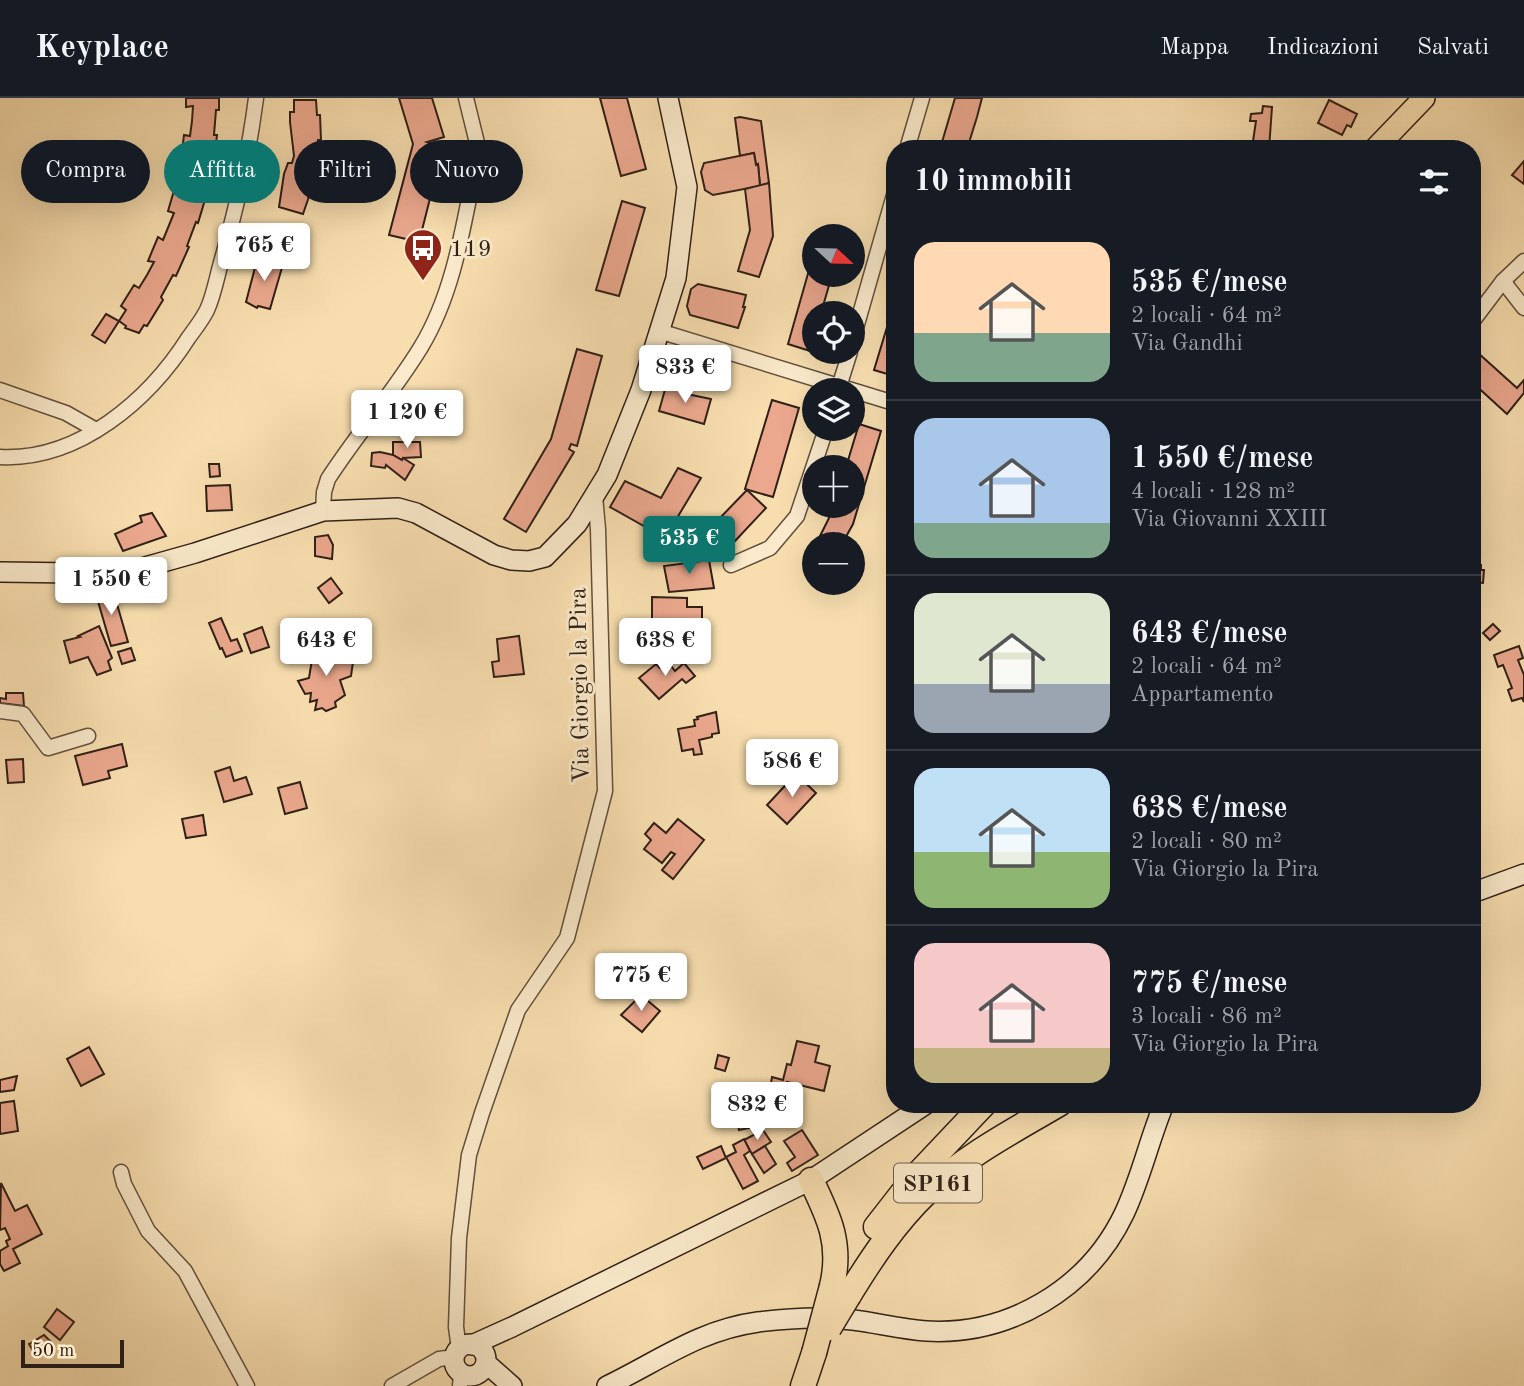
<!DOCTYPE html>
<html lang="it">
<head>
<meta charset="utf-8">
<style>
  body { margin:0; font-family:"Old Standard TT",serif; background:#20242c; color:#f1f3f6; height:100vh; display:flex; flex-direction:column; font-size:26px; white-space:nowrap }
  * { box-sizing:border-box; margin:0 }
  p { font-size:23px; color:#9ea1a6 }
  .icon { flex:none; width:38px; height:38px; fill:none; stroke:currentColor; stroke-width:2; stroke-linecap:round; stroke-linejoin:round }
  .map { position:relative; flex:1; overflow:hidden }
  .panel { position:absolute; left:886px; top:42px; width:595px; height:973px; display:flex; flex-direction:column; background:#171b24; border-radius:28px; box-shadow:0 7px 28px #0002 }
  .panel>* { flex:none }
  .hud { position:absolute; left:21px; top:42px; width:665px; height:63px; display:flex; gap:14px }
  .needle { width:46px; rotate:112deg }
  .fabs { position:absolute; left:802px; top:126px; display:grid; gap:14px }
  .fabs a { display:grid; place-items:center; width:63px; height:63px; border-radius:50%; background:#171b24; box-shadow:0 7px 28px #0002; font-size:35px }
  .scale { position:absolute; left:21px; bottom:18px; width:103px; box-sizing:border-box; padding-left:7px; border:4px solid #302017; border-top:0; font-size:19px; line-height:24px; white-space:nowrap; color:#302017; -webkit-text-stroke:5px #faeacb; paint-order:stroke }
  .price { position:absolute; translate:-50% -60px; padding:0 16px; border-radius:7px; background:#fff; color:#222; font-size:23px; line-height:46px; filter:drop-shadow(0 2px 4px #0008) }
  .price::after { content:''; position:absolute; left:50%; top:42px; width:21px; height:16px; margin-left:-10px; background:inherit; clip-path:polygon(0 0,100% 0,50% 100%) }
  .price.active { background:#0f766e; color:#fff }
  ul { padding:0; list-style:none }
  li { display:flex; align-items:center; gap:21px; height:175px; padding:0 28px }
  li+li { border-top:2px solid #363941 }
  li span { display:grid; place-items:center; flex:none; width:196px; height:140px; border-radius:21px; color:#555 }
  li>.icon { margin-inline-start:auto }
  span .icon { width:84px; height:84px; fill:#fffc; stroke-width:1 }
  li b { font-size:30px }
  h2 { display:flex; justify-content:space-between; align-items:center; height:84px; padding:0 28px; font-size:30px }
  .pill { padding:0 24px; border-radius:32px; background:#171b24; box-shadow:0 7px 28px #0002; font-size:24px; line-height:63px }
  .pill.active { background:#0f766e; color:#fff }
  header { display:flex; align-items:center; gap:42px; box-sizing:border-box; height:98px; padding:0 35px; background:#171b24; border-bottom:2px solid #363941 }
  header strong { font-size:33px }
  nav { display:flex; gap:38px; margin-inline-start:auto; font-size:24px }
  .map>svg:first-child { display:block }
  .building { fill:#eba88e; stroke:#302017; stroke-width:2 }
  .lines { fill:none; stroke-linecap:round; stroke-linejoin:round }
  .street-casing { stroke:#62503d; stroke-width:17 }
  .secondary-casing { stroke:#302017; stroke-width:22 }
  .primary-casing { stroke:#302017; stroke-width:24 }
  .highway-casing { stroke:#302017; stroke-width:27 }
  .street { stroke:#faeacb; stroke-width:14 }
  .secondary { stroke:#faeacb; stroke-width:19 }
  .primary { stroke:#f8deaf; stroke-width:21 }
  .highway { stroke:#f8deaf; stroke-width:24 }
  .highway-bridge-casing { stroke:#302017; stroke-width:27; stroke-linecap:butt }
  .highway-bridge { stroke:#f8deaf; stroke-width:24 }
  .labels { text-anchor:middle; stroke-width:6; stroke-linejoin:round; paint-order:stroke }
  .shield { fill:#faeacb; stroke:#6d5d4d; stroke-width:2 }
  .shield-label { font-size:23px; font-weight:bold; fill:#302017 }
  .poi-label { font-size:24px; fill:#302017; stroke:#faeacb; text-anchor:start }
  .street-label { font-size:24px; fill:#302017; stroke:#faeacb }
</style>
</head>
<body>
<header>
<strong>Keyplace</strong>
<nav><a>Mappa</a><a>Indicazioni</a><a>Salvati</a></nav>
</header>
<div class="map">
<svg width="1524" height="1288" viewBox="0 0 1524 1288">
  <rect width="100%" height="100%" fill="#f8deaf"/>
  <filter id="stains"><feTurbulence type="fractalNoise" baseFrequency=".00286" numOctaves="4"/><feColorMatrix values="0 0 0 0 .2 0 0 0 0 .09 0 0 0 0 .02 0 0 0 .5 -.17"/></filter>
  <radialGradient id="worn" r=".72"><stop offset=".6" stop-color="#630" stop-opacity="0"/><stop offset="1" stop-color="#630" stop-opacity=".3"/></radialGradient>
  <g class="building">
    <polygon points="186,0 219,0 219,12 216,12 214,37 217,37 213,70 209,69 204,93 207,95 198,125 196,124 187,148 189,149 176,178 173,177 161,199 163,202 147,228 144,227 139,235 125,230 126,228 119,223 126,212 121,208 134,187 139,190 147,177 154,164 148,163 158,139 163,142 174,115 168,113 175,89 180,91 185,77 187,62 181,61 184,37 190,38 192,23 193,8 186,9"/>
    <polygon points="399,0 432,0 444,39 427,44 443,49 419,144 389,137 413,46"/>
    <polygon points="600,0 627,0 646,71 621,78"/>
    <polygon points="955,0 982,0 977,19 967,51 940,51"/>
    <polygon points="294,2 316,2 317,17 320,17 321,42 318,42 318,60 313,77 316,78 303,116 279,109 284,76 288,65 292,65 294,58 290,24 290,14 294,14"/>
    <polygon points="1329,2 1357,16 1351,29 1347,27 1342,37 1318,25"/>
    <polygon points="1263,8 1272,9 1269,51 1252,50 1256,23 1250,23 1251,16 1262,15"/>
    <polygon points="740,19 761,23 769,85 760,88 758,66 756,67 754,55 740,58 735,20"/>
    <polygon points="754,55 756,67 758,66 760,88 713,97 705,92 701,74 704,65"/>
    <polygon points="1524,63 1524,86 1512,77"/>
    <polygon points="769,85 773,138 759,179 738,173 750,132 745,91"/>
    <polygon points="622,103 645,110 619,198 596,192"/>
    <polygon points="258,158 283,166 270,211 258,208 257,210 246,204"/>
    <polygon points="813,158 814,177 832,177 821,215 814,215 814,241 810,253 788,246"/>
    <polygon points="698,186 746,197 743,209 745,209 738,230 690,217 687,208 691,191"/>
    <polygon points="894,206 894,278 874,272"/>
    <polygon points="106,216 119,223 105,245 92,237"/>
    <polygon points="577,251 602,258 577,348 571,346 569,351 574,354 526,434 504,421 551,341"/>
    <polygon points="1477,254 1517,290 1524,282 1524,295 1507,316 1472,284 1472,260"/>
    <polygon points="666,288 683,293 682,295 711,301 704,326 659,313"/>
    <polygon points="772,302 799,310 773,399 745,391"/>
    <polygon points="859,326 881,333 853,426 842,446 816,446 835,408 852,408 852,369 846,369"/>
    <polygon points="393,344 420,344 421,359 403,360 402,362 393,357"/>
    <polygon points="380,354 393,357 402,362 403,360 414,367 405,382 386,367 385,370 371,368 372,355"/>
    <polygon points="209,366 219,366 220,378 210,379"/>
    <polygon points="678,370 701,380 665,440 610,409 625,383 661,400"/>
    <polygon points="230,387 232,412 207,413 206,388"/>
    <polygon points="747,392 766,410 735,443 716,424"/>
    <polygon points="152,415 166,438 123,453 115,436 142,424 140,418"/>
    <polygon points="328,437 333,447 332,461 315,458 315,439"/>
    <polygon points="709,462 714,490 669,494 664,468"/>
    <polygon points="1474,467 1481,467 1481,472 1484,472 1483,485 1473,484"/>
    <polygon points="331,480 342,495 329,505 318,490"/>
    <polygon points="112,489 128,544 111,548 95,493"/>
    <polygon points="652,499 687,500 687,509 702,509 702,531 687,530 687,534 652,533"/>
    <polygon points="221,520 231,543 237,541 242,553 226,559 222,550 220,551 209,525"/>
    <polygon points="1493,526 1500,533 1490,542 1483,535"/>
    <polygon points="99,528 112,560 108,563 111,572 97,577 88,559 70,565 64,543 80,539 78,538"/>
    <polygon points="262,529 269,549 251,555 244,536"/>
    <polygon points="519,538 524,576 494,579 492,564 499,563 497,541"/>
    <polygon points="315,543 339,564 356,558 358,562 353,564 351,578 340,582 345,597 335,604 336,609 326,613 322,610 315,612 317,602 310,604 311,595 305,596 298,583 309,580"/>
    <polygon points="1519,548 1523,560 1518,562 1524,577 1524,604 1522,600 1512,603 1508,592 1512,590 1503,567 1498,569 1494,557"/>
    <polygon points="131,550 135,562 122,566 118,554"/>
    <polygon points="668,564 675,573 684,565 695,578 686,585 682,581 659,601 639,580 656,566 660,570"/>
    <polygon points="6,595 23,595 24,608 0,605 0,600 6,601"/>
    <polygon points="716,614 719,635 712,636 712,639 699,642 702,656 694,657 693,651 682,653 678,631 695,628 694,622 698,621 697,619"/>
    <polygon points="122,646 127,668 108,673 110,680 83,687 75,658"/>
    <polygon points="23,661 24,684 8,685 6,662"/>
    <polygon points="230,669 234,683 246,679 252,696 224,704 215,674"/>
    <polygon points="796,676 816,695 787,726 767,707"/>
    <polygon points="300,684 307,710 285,716 278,690"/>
    <polygon points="203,717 206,737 186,740 182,721"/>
    <polygon points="678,721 704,742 673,781 662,772 675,756 671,754 662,765 644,751 651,742 645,736 654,725 666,735"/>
    <polygon points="641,897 660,913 642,934 621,917"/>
    <polygon points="797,943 819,948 815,964 830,968 824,993 787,984 785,989 771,985 772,979 783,982 787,966 791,967"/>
    <polygon points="89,949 104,976 81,988 67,961"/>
    <polygon points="718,957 729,960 725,973 715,970"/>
    <polygon points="17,978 14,992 0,994 0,982"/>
    <polygon points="14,1003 18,1033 0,1036 0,1005"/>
    <polygon points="758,1008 764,1011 763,1014 767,1015 763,1025 760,1023 759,1026 752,1024"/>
    <polygon points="746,1013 749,1030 739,1032 736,1015"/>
    <polygon points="763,1032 771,1044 752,1056 744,1042"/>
    <polygon points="802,1032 818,1057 792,1073 787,1065 795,1059 784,1043"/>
    <polygon points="744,1041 750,1053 744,1057 758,1083 743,1091 726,1059 736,1054 733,1047"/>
    <polygon points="721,1048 726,1060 703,1071 697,1059"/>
    <polygon points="765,1048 776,1066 764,1075 752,1056"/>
    <polygon points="1,1085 15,1113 27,1107 42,1136 13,1151 20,1165 4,1173 0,1166 0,1153 8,1148 6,1143 10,1141 5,1130 0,1132"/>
    <polygon points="57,1211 74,1224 60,1242 44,1229"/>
    <polygon points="44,1237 53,1246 35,1256 29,1246"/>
  </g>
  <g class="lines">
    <defs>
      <g id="street">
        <polyline points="907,51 922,0"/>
        <polyline points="1503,183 1524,210"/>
        <polyline points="1472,224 1503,183 1524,163"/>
        <polyline points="659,233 894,305"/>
        <polyline points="852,244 894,97"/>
        <polyline points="0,292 66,315 96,332"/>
        <polyline points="838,292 850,254"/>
        <path d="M0,359C79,363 149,302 189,239C195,231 202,222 207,212C214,197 217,178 222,161C237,108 249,55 256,0"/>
        <path d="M323,413L324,394L328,381C357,336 393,295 421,249C455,193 464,123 477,60V45L466,0"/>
        <polyline points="731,467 770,450 797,418 826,331"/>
        <polyline points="0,613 23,616 48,650 88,638"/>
        <polyline points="121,1074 124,1086 148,1133 185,1173 247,1288"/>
        <polyline points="459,1251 456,1229 459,1140 469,1057 482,1015 518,912 567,840 605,693 598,431 595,398"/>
        <polyline points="392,1288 439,1261 455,1259"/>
        <polyline points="460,1288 461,1275"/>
      </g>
      <g id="secondary">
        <polyline points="0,474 75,475 138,471 195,455 323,413 398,410 416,415 494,457 511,462 529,463 545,459 577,426 607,377 641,292 676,180 687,89 668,0"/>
        <polyline points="1472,795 1524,776"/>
        <circle cx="470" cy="1262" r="16"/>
        <polyline points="472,1247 512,1229 811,1082 926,1006"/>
        <polyline points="486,1265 512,1288"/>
        <path d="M607,1288C659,1263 699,1232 758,1224C789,1220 821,1218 853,1222C877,1225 901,1231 926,1233C1009,1238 1088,1191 1124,1116C1141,1080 1149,1042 1164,1006"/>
      </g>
      <polyline id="primary" points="1375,51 1424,0"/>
      <g id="highway">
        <path d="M811,1082C829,1119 842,1146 832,1188"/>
        <polyline points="876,1129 915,1079 984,1006"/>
        <path d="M849,1197C871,1161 895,1125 926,1095C965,1058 1013,1033 1059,1006"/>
        <polyline points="803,1288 814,1255"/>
      </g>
    </defs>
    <use href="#street" class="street-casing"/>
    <use href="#secondary" class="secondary-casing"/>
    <use href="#primary" class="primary-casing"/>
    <use href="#highway" class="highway-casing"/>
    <use href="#street" class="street"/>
    <use href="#secondary" class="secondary"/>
    <use href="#primary" class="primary"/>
    <use href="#highway" class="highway"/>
    <defs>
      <g id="highway-bridge">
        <polyline points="829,1230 849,1197"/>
        <polyline points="814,1255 832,1188"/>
      </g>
    </defs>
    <use href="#highway-bridge" class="highway-bridge-casing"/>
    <use href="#highway-bridge" class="highway-bridge"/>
  </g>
  <defs>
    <symbol id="bus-pin" viewBox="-11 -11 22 30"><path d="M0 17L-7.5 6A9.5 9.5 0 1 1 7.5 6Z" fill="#8f2418" stroke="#faeacb"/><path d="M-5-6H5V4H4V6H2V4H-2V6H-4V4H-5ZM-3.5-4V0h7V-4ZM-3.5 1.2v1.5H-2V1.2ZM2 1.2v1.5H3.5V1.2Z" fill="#fff"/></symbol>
  </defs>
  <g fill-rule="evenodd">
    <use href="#bus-pin" x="401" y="128" width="44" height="60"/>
  </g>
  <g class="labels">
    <rect class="shield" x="894" y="1065.5" width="88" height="39" rx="5"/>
    <g class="shield-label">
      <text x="938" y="1093">SP161</text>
    </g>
    <g class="poi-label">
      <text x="450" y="158">119</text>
    </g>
    <g class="street-label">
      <text transform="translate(579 587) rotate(-91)" y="8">Via Giorgio la Pira</text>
    </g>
  </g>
  <rect width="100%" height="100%" filter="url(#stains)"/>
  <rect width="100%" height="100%" fill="url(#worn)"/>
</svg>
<div class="fabs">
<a><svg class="needle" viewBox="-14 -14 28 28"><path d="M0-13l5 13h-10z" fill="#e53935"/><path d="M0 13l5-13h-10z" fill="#9ea1a6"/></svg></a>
<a><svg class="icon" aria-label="locate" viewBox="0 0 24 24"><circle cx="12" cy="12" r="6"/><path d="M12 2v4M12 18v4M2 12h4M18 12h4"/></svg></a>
<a><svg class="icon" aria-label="layers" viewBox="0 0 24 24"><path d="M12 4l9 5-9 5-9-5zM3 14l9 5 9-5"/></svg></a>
<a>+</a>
<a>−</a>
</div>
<div class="scale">50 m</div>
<b class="price" style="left:264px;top:185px">765 €</b>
<b class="price" style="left:685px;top:307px">833 €</b>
<b class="price" style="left:407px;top:352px">1 120 €</b>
<b class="price active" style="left:689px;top:478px">535 €</b>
<b class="price" style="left:111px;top:519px">1 550 €</b>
<b class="price" style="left:326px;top:580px">643 €</b>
<b class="price" style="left:665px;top:580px">638 €</b>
<b class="price" style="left:792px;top:701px">586 €</b>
<b class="price" style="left:641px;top:915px">775 €</b>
<b class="price" style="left:757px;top:1044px">832 €</b>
<div class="hud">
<a class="pill">Compra</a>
<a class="pill active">Affitta</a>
<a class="pill">Filtri</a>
<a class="pill">Nuovo</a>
</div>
<section class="panel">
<h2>10 immobili<svg class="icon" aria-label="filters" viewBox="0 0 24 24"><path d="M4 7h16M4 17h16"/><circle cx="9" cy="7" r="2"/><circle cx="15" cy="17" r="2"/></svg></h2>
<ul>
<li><span style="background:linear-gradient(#ffd9b3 65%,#7fa58c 0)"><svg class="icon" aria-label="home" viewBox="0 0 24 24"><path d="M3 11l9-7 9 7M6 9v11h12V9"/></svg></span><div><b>535 €/mese</b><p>2 locali · 64 m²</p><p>Via Gandhi</p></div></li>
<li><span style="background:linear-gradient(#a9c7e8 75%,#7fa58c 0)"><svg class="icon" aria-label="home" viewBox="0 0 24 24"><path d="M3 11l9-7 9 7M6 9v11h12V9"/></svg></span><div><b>1 550 €/mese</b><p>4 locali · 128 m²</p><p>Via Giovanni XXIII</p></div></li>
<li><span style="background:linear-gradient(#dfe7d0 65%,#9aa5b1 0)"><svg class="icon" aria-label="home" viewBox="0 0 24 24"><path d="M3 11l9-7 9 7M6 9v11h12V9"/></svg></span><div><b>643 €/mese</b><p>2 locali · 64 m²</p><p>Appartamento</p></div></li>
<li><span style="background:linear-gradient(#bfe0f5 60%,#8fb573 0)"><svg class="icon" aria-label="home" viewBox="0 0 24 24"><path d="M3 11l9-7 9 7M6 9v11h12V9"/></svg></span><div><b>638 €/mese</b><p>2 locali · 80 m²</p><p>Via Giorgio la Pira</p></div></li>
<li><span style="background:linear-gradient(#f6c9c9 75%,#c2b280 0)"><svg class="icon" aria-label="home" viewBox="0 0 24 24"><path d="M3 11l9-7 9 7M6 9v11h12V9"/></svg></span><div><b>775 €/mese</b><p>3 locali · 86 m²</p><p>Via Giorgio la Pira</p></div></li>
</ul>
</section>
</div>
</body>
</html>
